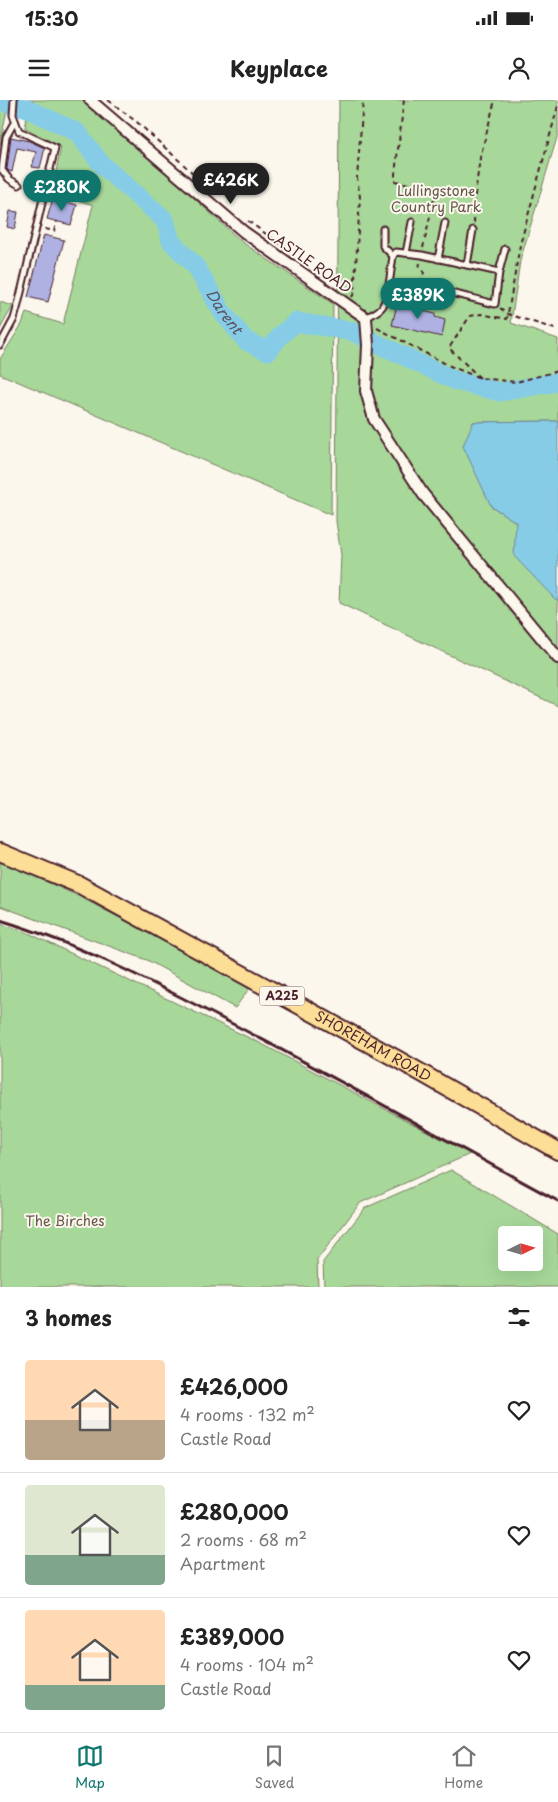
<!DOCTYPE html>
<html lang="en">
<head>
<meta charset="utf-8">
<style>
  body { margin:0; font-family:"Playpen Sans",sans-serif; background:#f6f6f6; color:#222; height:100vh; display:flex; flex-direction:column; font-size:19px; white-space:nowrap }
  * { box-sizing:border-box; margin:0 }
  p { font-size:16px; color:#767676 }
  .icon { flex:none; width:28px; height:28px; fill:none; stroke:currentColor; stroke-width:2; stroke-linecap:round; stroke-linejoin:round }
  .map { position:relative; height:1187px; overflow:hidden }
  .drawer { display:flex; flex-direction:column; background:#fff; flex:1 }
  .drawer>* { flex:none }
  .needle { width:32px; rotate:85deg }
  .fabs { position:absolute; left:498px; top:1126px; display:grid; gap:10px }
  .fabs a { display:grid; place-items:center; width:45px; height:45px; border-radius:5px; background:#fff; box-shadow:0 5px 20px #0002; font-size:25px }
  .price { position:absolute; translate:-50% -42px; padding:0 11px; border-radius:18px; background:#0f766e; color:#fff; font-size:16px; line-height:32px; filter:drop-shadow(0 1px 2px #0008) }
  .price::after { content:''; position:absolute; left:50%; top:30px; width:15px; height:11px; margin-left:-8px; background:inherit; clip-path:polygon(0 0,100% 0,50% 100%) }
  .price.current { background:#222; color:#fff }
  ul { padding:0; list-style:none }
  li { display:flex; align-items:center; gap:15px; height:125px; padding:0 25px }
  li+li { border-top:1px solid #e0e0e0 }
  li span { display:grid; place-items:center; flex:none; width:140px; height:100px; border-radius:5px; color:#555 }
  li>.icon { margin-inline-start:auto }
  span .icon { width:60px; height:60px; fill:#fffc; stroke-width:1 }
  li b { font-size:21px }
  h2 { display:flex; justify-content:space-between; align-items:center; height:60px; padding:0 25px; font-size:21px }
  .status { display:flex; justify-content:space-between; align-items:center; height:35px; padding:0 25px; background:#fff; direction:ltr }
  .status svg { height:14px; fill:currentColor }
  header { display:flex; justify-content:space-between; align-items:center; height:65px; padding:0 25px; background:#fff; font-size:22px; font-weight:700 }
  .tab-bar { display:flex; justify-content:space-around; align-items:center; height:70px; border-top:1px solid #e0e0e0; background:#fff; font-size:14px; color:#767676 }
  .tab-bar a { display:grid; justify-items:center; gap:2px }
  .tab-bar .current { color:#0f766e }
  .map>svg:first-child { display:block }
  .green { fill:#a7d899; stroke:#787c62; fill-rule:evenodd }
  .water { fill:#86cce7; stroke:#6e879c }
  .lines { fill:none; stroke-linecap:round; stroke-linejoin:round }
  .river { stroke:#86cce7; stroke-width:19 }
  .building { fill:#aeb1e2; stroke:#4a1f2b }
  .lane-casing { stroke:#4a1f2b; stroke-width:9 }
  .street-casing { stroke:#4a1f2b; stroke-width:14 }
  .primary-casing { stroke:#4a1f2b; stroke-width:20 }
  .path { stroke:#4a1f2b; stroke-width:2; stroke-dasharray:5 4; stroke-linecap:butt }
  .lane { stroke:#fbf7ec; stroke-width:5 }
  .street { stroke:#fbf7ec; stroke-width:10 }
  .primary { stroke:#fdde96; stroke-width:16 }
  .rail { stroke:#4a1f2b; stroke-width:3 }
  .labels { text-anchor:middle; stroke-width:4; stroke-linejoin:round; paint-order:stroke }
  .shield { fill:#fbf7ec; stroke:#7f6065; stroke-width:1 }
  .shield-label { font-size:12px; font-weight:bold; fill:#4a1f2b }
  .park-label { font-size:14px; fill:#66564c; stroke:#fbf7ec }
  .street-label { font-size:14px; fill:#4a1f2b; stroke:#fbf7ec }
  .water-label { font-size:15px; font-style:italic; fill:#5c5363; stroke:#fbf7ec }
</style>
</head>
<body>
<div class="status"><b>15:30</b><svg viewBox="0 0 49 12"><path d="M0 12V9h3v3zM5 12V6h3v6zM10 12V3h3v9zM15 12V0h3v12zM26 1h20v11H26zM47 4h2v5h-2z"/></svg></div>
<header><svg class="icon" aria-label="menu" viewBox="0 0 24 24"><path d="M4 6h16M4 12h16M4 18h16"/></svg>Keyplace<svg class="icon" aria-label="person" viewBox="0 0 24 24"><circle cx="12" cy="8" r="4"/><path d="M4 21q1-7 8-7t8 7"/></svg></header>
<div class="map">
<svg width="558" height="1187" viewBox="0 0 558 1187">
  <rect width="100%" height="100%" fill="#fbf7ec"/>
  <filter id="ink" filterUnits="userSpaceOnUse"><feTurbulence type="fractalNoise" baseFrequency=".02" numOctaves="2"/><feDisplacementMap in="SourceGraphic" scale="10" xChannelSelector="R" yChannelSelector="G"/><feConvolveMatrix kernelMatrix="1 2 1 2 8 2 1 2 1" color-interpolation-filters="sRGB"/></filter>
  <g filter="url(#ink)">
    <g class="green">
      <polygon points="28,0 82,0 125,35 242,142 333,204 331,415 0,274 0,259 22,224 26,213 63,224 93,105 52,92 61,47 25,28"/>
      <polygon points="339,0 558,0 558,34 520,161 511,223 558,239 558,321 473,322 491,406 516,422 555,499 558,500 558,606 339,503 341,455 336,421"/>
      <polygon points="0,7 7,9 0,46"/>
      <polygon points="0,202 13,206 0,229"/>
      <polygon points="0,761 76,795 251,886 235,908 147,860 0,806"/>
      <polygon points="0,824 24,831 260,943 470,1054 360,1103 317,1160 318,1187 0,1187"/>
      <path d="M451,1070L558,1134V1187H324L323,1162L365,1108ZM506,1135H534V1162H506Z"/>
    </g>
    <polygon class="water" points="558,321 558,500 555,499 514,456 516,422 491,406 463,346 473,322"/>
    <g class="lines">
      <path class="river" id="s1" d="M0,1L28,9L77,32L102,65L165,120L171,141L196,167L223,213L246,241L268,251L281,235L296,222L351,231L456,281L500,292L558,282"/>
    </g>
    <g class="building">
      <polygon points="11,37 29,41 45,48 40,68 32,67 36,52 17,48 12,72 9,71 7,69"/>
      <polygon points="53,98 77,105 71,125 47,119"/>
      <polygon points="10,111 18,112 15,129 7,127"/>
      <polygon points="44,135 64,140 48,202 28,197"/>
      <polygon points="407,202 417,204 416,209 435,214 435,217 445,220 442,237 392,225 397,204 406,206"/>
    </g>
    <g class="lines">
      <defs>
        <g id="lane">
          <polyline points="15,21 6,37 2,70 9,79 19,85"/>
          <polyline points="383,129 383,146 393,156"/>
          <polyline points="406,153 412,122"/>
          <polyline points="438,159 445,123"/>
          <polyline points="467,165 473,130"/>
          <polyline points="388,192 393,156 396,152 422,155 499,172"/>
          <path d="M366,218C372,214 378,212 382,207C388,198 385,192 397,186C408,180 478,200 495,204L499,172L505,149"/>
          <polyline points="0,245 14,219 18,205 55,48 19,31 13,15 14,0"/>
        </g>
        <polyline id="street" points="90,0 244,132 366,218 368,245 366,291 374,319 423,394 558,558"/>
        <g id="primary">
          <path id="s2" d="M0,752L80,785L397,959L558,1051"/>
        </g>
      </defs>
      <use href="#lane" class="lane-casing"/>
      <use href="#street" class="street-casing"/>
      <use href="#primary" class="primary-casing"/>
      <g class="path">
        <polyline points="108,0 138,23 195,75"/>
        <polyline points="404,0 395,74 395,81 436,90"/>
        <polyline points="248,121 280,144"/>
        <polyline points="474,123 475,95 480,58 495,0"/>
        <polyline points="45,129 54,131 57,121"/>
        <polyline points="423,148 436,90 475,95"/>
        <polyline points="420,163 419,168 424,172 422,180"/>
        <polyline points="352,197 354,193 356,165 360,97 357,78 363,0"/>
        <polyline points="412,203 412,201 417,202 419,194"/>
        <polyline points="500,208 508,214 558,230"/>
        <polyline points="377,228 450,266 480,278 516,282 558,271"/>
        <polyline points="480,278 449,248 470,216 481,214 507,219 520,145 558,6"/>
      </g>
      <use href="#lane" class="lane"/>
      <use href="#street" class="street"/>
      <use href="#primary" class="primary"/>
      <path class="rail" d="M0,820C79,844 152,882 225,920C337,978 447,1041 558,1101"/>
    </g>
  </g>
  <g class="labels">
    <rect class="shield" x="259.5" y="886.5" width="45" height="19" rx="4"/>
    <g class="shield-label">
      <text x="282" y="900">A225</text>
    </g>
    <g class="park-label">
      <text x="436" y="96">Lullingstone<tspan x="436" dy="16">Country Park</tspan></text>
      <text x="65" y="1126">The Birches</text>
    </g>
    <g class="street-label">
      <text transform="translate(309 161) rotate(35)" y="5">CASTLE ROAD</text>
      <text dy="5" stroke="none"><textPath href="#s2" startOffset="421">SHOREHAM ROAD</textPath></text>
    </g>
    <g class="water-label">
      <text dy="5" stroke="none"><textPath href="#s1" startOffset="319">Darent</textPath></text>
    </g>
  </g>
</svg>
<div class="fabs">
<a><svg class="needle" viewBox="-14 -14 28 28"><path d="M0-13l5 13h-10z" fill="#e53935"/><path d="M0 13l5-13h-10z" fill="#767676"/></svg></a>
</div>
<b class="price current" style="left:231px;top:105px">£426K</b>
<b class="price" style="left:62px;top:112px">£280K</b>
<b class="price" style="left:418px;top:220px">£389K</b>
</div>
<section class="drawer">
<h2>3 homes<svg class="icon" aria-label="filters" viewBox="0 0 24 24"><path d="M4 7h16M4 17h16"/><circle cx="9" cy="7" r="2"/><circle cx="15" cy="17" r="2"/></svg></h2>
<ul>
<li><span style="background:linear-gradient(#ffd9b3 60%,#b9a48a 0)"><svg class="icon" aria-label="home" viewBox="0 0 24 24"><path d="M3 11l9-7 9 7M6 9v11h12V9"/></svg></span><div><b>£426,000</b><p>4 rooms · 132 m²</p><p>Castle Road</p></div><svg class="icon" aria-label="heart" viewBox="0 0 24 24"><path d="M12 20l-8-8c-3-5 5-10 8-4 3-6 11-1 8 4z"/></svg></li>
<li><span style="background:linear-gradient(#dfe7d0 70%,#7fa58c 0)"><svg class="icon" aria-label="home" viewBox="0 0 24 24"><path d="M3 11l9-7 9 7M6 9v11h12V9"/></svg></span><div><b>£280,000</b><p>2 rooms · 68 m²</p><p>Apartment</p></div><svg class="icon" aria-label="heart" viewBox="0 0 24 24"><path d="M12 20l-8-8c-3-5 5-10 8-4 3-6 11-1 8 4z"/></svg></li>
<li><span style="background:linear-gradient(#ffd9b3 75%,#7fa58c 0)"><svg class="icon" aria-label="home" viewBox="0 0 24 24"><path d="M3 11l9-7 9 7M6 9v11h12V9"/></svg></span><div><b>£389,000</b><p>4 rooms · 104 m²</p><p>Castle Road</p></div><svg class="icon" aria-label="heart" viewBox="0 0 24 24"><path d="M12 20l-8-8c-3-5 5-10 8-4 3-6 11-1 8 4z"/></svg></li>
</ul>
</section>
<nav class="tab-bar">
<a class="current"><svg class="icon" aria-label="map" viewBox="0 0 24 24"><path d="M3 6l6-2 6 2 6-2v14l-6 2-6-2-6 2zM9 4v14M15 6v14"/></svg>Map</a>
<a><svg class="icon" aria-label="saved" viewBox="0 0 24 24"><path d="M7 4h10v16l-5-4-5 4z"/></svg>Saved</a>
<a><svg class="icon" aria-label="home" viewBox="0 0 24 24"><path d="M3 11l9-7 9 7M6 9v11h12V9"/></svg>Home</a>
</nav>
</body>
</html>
